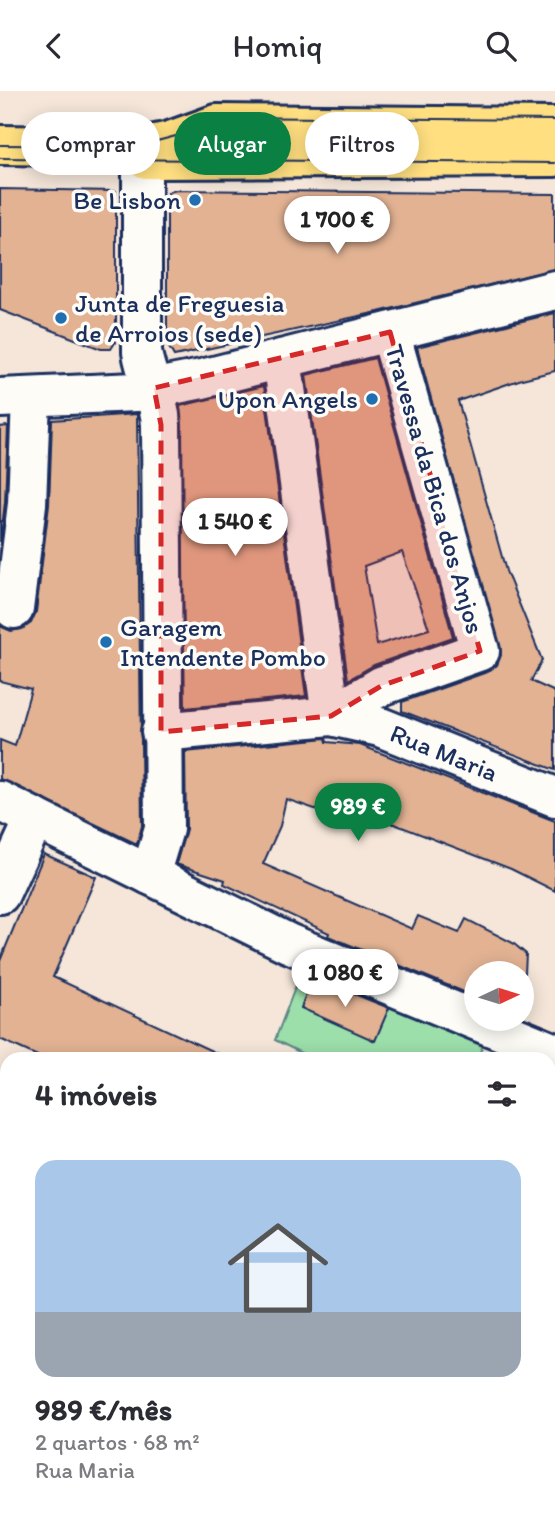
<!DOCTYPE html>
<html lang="pt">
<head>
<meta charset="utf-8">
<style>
  body { margin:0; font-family:Itim,sans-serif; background:#f7f7f7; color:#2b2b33; height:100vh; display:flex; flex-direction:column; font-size:26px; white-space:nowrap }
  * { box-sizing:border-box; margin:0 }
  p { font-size:23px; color:#7c7c81 }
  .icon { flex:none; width:38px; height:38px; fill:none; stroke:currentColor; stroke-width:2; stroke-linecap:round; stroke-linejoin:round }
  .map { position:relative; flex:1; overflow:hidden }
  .panel { position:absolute; left:0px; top:961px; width:556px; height:471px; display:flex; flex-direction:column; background:#fff; border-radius:21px 21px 0 0; box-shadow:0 4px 18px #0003 }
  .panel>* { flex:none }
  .top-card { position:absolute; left:21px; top:21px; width:514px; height:63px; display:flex; gap:14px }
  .needle { width:46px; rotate:86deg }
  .controls { position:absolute; left:464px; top:870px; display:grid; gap:14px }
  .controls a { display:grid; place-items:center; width:70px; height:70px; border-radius:50%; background:#fff; box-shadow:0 4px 18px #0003; font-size:35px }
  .price { position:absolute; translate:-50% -60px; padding:0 16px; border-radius:24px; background:#fff; color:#222; font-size:23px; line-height:46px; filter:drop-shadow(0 2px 4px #0008) }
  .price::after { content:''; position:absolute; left:50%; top:42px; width:21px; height:16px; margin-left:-10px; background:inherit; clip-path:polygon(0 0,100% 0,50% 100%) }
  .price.on { background:#0b8043; color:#fff }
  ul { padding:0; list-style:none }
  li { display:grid; align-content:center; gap:14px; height:371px; padding:0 35px }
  li span { display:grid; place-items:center; height:217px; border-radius:21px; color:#555 }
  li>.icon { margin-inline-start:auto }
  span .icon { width:126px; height:126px; fill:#fffc; stroke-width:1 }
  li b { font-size:30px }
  h2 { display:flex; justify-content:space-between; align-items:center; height:84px; padding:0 35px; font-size:30px }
  .chip { padding:0 24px; border-radius:32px; background:#fff; box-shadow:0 4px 18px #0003; font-size:24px; line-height:63px }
  .chip.on { background:#0b8043; color:#fff }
  header { display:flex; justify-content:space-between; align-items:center; height:91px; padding:0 35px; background:#fff; font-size:32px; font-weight:600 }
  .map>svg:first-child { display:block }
  .green { fill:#9cdfab; stroke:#5c8784; stroke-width:2 }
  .building { fill:#e2b293; stroke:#1b2f5e; stroke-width:2; fill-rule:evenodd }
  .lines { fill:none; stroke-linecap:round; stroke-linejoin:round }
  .minor-casing { stroke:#1b2f5e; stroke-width:44 }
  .major-casing { stroke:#1b2f5e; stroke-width:44 }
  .minor { stroke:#fdfcf7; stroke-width:38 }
  .major { stroke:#ffdf80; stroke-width:38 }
  .tram { stroke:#1b2f5e; stroke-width:2 }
  .marked { fill:#d62828; fill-opacity:0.2; stroke:#d62828; stroke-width:5; stroke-dasharray:14 9; stroke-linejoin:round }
  .poi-dot { fill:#1f6fb2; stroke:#fdfcf7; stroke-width:2.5 }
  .labels { text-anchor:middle; stroke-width:7; stroke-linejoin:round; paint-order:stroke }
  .poi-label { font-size:26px; fill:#1b2f5e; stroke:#fdfcf7; text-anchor:end }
  .street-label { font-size:26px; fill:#1b2f5e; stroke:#fdfcf7 }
</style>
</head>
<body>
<header><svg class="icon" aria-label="back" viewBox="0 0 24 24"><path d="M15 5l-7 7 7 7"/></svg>Homiq<svg class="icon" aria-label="search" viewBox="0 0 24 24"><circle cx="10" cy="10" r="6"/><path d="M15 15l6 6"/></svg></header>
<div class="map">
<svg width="555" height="1430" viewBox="0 0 555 1430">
  <rect width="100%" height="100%" fill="#f5e6d9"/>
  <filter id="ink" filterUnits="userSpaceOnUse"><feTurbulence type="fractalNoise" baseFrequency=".0143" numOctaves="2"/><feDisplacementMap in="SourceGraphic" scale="14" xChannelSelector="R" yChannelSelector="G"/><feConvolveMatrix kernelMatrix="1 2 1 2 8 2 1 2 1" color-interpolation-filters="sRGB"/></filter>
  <g filter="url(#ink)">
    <polygon class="green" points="303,876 488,943 477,968 313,968 275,949"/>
    <g class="building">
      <polygon points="0,98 116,100 116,250 111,258 101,258 0,219"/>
      <polygon points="177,99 555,103 555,178 378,221 174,265 167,253 167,110 168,101"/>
      <polygon points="555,222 555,280 522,288 458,310 506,480 542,569 531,590 555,601 555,679 402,620 402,611 487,581 497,574 501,564 417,256"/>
      <path d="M375,267L453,546L374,574L348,589L306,284ZM402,461L429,538L377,554L364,475Z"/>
      <polygon points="264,295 306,605 185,617 180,315"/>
      <polygon points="137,323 142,735 137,753 0,688 0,649 15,655 31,598 0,590 0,535 11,540 22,538 31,532 36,521 49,414 52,329"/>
      <polygon points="8,335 5,411 0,453 0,336"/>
      <polygon points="326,647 327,651 360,654 555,730 555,800 511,778 386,730 388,724 347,708 341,724 335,725 286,708 280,735 263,773 412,838 418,825 459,842 466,828 513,852 526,863 525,882 476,882 476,906 328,845 329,842 224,793 225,789 176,773 186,738 185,661"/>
      <polygon points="44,763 96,786 53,886 229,968 44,968 0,948 0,870"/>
      <polygon points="312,886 389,917 375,950 301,917"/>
    </g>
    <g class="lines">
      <defs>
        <g id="minor">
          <path d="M142,68V261C146,287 160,307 161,334L164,738L150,784"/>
          <polyline points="282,268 331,625"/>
          <polyline points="0,307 136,301 202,288 555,199"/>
          <polyline points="14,518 27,413 31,307"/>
          <polyline points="331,625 381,595 480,560 390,241"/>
          <path id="s1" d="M161,641L331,625L380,636L555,706"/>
          <polyline points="0,710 288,852 555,962"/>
          <polyline points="0,803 35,727"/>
          <polyline points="550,1087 555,1089"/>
          <polyline points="550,1287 555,1288"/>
          <polyline points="0,1381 7,1382"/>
          <polyline points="251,1424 283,1430"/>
        </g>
        <g id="major">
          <polyline points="0,54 141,56 170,50 217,33 555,36"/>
          <polyline points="146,68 555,66"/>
        </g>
      </defs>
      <use href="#minor" class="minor-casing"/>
      <use href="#major" class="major-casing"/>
      <use href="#minor" class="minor"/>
      <use href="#major" class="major"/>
      <g class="tram">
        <polyline points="0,54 138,55 176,45 218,26 555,29"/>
        <polyline points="0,67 555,72"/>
      </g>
    </g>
  </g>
  <path class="marked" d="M390,241L480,560L381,595L331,625L161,641V334L154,297Z"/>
  <g class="poi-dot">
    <circle cx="195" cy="109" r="7"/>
    <circle cx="61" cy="227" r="7"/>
    <circle cx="372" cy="308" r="7"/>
    <circle cx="106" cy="551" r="7"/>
  </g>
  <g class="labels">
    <g class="poi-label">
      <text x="181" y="118">Be Lisbon</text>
      <text x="75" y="221" text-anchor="start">Junta de Freguesia<tspan x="75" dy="30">de Arroios (sede)</tspan></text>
      <text x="358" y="317">Upon Angels</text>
      <text x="120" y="545" text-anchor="start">Garagem<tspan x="120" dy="30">Intendente Pombo</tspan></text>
    </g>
    <g class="street-label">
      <text transform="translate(435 398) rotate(74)" y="9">Travessa da Bica dos Anjos</text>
      <text dy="9" stroke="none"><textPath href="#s1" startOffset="290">Rua Maria</textPath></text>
    </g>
  </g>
</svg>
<div class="controls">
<a><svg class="needle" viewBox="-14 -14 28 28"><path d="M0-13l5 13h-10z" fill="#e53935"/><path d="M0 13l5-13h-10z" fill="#7c7c81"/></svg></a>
</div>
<b class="price" style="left:337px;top:165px">1 700 €</b>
<b class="price" style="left:235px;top:467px">1 540 €</b>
<b class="price on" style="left:358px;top:752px">989 €</b>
<b class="price" style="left:345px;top:918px">1 080 €</b>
<div class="top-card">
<a class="chip">Comprar</a>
<a class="chip on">Alugar</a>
<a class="chip">Filtros</a>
</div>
<section class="panel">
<h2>4 imóveis<svg class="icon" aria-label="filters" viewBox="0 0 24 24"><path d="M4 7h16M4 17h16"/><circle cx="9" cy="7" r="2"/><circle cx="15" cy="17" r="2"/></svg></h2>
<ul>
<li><span style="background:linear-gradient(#a9c7e8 70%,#9aa5b1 0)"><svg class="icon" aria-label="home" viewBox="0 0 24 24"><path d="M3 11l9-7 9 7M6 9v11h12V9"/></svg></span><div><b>989 €/mês</b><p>2 quartos · 68 m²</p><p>Rua Maria</p></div></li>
</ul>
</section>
</div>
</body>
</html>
